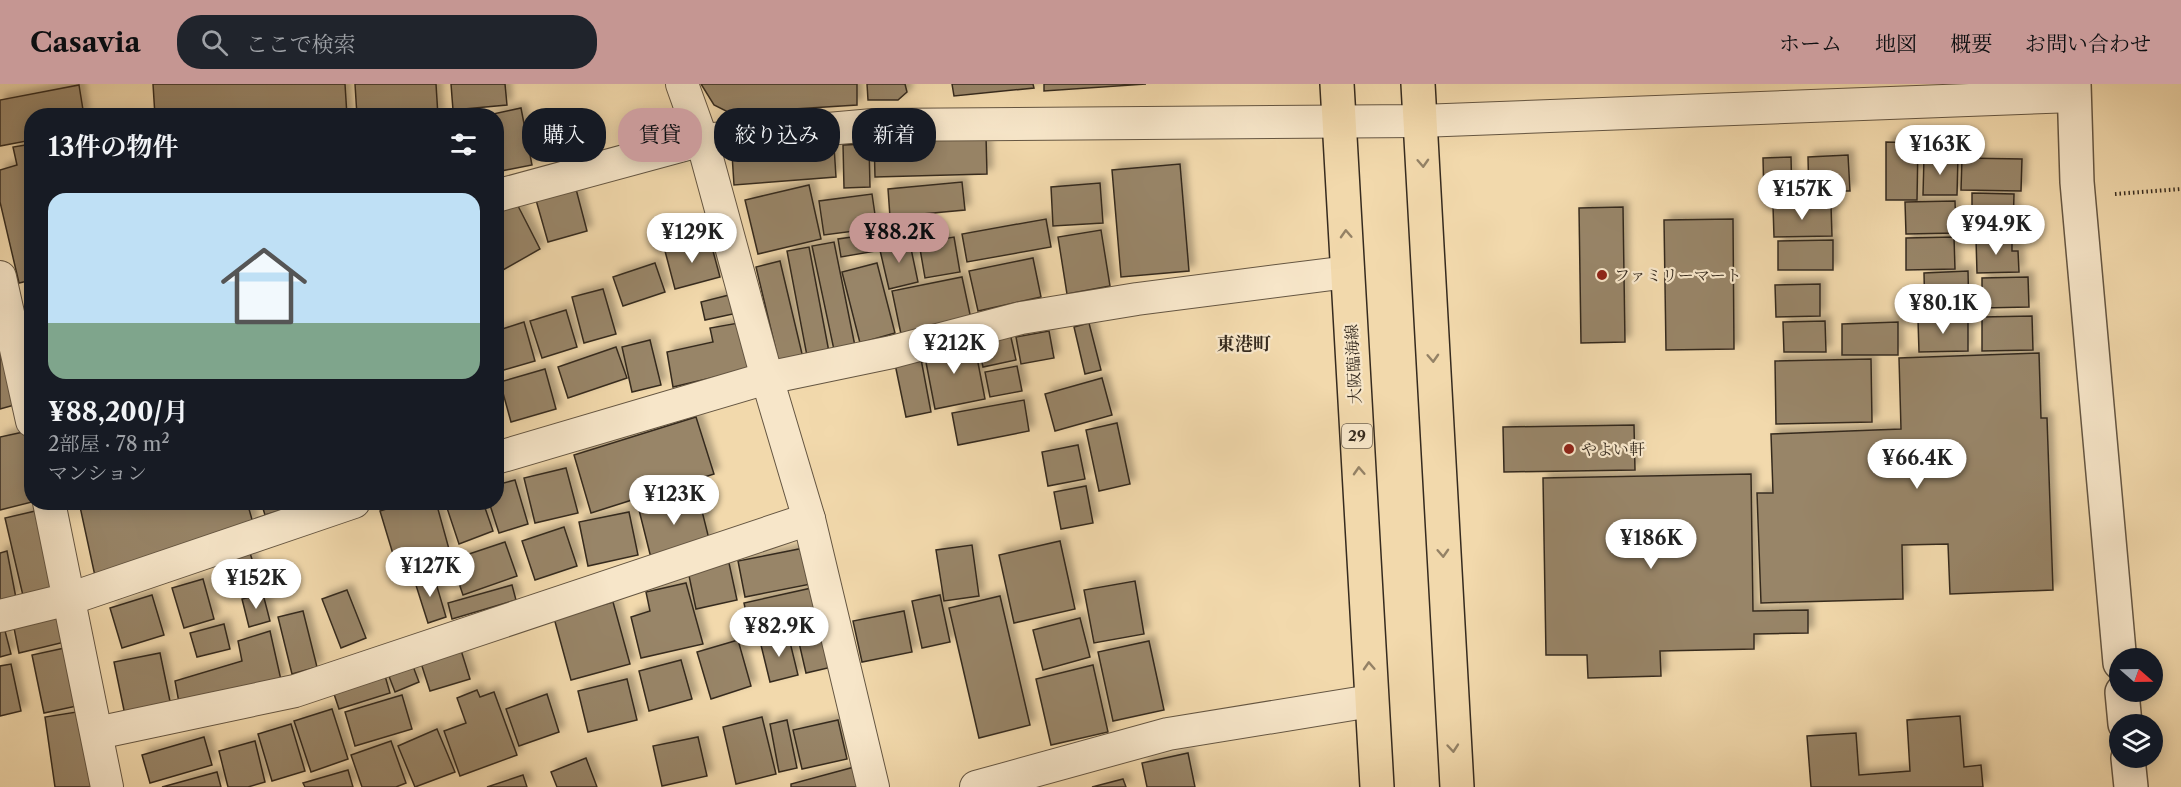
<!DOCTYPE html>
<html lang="ja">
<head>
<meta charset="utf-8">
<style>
  body { margin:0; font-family:"Libre Caslon Text","Noto Serif JP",serif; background:#20242c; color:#f1f3f6; height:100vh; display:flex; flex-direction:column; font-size:22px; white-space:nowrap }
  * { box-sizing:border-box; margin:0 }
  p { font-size:20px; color:#9ea1a6 }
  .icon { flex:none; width:33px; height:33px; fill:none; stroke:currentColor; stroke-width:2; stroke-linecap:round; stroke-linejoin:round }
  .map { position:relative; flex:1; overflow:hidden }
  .side { position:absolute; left:24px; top:24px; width:480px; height:402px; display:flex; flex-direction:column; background:#171b24; border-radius:24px; box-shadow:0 3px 15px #0003 }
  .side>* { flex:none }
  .top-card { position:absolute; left:522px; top:24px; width:570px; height:54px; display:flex; gap:12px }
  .needle { width:39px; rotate:110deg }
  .tools { position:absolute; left:2109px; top:564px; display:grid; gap:12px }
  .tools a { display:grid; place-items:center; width:54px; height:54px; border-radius:50%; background:#171b24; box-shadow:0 3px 15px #0003; font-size:30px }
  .price { position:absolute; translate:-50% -51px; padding:0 14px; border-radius:21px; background:#fff; color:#222; font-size:20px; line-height:39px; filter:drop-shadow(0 2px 3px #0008) }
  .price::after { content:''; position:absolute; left:50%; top:36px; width:18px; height:14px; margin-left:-9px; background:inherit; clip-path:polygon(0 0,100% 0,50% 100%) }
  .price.current { background:#c59692; color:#111 }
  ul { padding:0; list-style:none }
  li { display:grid; align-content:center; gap:12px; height:318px; padding:0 24px }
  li+li { border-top:2px solid #363941 }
  li span { display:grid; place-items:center; height:186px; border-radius:18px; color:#555 }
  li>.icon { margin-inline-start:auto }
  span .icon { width:108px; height:108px; fill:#fffc; stroke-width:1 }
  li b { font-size:26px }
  h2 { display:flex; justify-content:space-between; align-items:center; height:72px; padding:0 24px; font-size:26px }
  .chip { padding:0 21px; border-radius:24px; background:#171b24; box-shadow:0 3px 15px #0003; font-size:21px; line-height:54px }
  .chip.current { background:#c59692; color:#111 }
  header { display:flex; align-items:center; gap:36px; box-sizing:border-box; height:84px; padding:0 30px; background:#c59692; color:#111 }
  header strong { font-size:28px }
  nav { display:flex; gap:33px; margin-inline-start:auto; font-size:21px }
  .search { width:420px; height:54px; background:#20242c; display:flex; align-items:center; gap:15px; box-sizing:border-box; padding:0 21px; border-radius:24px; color:#9ea1a6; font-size:22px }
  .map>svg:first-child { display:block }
  .building { fill:#988568; stroke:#362b1f; stroke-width:1.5; filter:url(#shadow) }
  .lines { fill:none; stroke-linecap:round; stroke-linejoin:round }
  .minor-casing { stroke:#655642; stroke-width:34 }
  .tertiary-casing { stroke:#655642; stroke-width:36 }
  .primary-casing { stroke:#362b1f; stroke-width:36 }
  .path { stroke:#362b1f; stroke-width:4; stroke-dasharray:1.5 3; stroke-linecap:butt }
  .minor { stroke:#f7e6c9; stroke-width:32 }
  .tertiary { stroke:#f7e6c9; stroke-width:33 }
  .primary { stroke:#f2d9ac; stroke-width:33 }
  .oneway { stroke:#948266 }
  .poi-dot { fill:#8f2418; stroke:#f7e6c9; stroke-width:2 }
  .labels { text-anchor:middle; stroke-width:4.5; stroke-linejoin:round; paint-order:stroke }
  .shield { fill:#f7e6c9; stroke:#706352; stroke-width:1.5 }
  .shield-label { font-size:15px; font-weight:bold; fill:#362b1f }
  .poi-label { font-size:16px; fill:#362b1f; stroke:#f7e6c9; text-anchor:start }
  .street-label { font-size:16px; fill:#362b1f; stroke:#f7e6c9 }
  .neighbourhood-label { font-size:18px; font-weight:bold; fill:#362b1f; stroke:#f7e6c9 }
</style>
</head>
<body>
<header>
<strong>Casavia</strong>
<div class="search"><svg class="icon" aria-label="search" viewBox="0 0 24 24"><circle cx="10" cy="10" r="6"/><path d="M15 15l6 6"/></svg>ここで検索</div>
<nav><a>ホーム</a><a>地図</a><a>概要</a><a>お問い合わせ</a></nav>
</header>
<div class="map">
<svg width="2181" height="703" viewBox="0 0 2181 703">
  <defs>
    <filter id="shadow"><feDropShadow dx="5.5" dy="-5.5" stdDeviation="3" flood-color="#0004"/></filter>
  </defs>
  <rect width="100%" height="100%" fill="#f2d9ac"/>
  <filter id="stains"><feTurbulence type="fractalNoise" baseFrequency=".00333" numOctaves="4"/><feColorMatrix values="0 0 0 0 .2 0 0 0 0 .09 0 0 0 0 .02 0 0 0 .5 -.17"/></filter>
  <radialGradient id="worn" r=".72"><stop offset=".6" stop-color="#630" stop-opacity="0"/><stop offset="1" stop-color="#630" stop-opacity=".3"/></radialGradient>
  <g class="building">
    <polygon points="153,0 345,0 347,32 155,32"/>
    <polygon points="355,0 436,0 438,32 357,32"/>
    <polygon points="451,0 505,0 507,21 453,26"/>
    <polygon points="701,0 857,0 857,21 730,29 714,21"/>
    <polygon points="867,0 905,0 907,8 898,16 868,16"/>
    <polygon points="952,0 1033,0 1034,4 954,12"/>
    <polygon points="1044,0 1146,0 1044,7"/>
    <polygon points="79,1 84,32 32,32 32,56 0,62 0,16"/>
    <polygon points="521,24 532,81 496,88 496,32 484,32"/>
    <polygon points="986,52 987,90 875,93 874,55"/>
    <polygon points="1886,58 1918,59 1917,116 1886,116"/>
    <polygon points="32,60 32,196 19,199 0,118 0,86 17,81 13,63"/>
    <polygon points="869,60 870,103 844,104 843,61"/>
    <polygon points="834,62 836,93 734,101 732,70"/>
    <polygon points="1848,71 1850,107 1835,107 1835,115 1809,116 1808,73"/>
    <polygon points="1924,72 1958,72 1957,111 1923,111"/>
    <polygon points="1791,73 1792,114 1764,116 1763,74"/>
    <polygon points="1962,74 2022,75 2021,107 1961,106"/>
    <polygon points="1180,80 1189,187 1121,193 1112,86"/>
    <polygon points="962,98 965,126 890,133 888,105"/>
    <polygon points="1100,99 1103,139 1053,142 1051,103"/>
    <polygon points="809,101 821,155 758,170 745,116"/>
    <polygon points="576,105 587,147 548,158 536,116"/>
    <polygon points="1972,109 2014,110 2013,147 1976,147 1976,133 1972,133"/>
    <polygon points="872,110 877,144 824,151 819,117"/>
    <polygon points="1955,117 1956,149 1906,150 1905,118"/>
    <polygon points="516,118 540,165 496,190 496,130"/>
    <polygon points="1831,121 1832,152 1774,153 1773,122"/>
    <polygon points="1623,123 1625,258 1581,259 1579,124"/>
    <polygon points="1046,135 1051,163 967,178 962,150"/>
    <polygon points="1733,135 1734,265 1666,266 1664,136"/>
    <polygon points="1101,146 1110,202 1067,210 1058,153"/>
    <polygon points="873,150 876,167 841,173 838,155"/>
    <polygon points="954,153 960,188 925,194 919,159"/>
    <polygon points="1954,153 1955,185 1906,186 1906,154"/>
    <polygon points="2012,154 2012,167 2018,167 2019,188 1977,189 1976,155"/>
    <polygon points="909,155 918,198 889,205 879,162"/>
    <polygon points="710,156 720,193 675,205 665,167"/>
    <polygon points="1833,156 1833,186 1778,186 1778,157"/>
    <polygon points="834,158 855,262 834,266 812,162"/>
    <polygon points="809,163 829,268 807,272 787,167"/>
    <polygon points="1033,174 1041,213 978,227 969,187"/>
    <polygon points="780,177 803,274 779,279 756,183"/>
    <polygon points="655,179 665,208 623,222 613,193"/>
    <polygon points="877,179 895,249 860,259 842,188"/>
    <polygon points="1968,187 1969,233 1925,234 1924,189"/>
    <polygon points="962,193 971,235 901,250 892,207"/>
    <polygon points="2028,193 2029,223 1982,224 1982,194"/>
    <polygon points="1820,200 1820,232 1776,233 1775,201"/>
    <polygon points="603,205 616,250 584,259 572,213"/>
    <polygon points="737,209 742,228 705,236 701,218"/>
    <polygon points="566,226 577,263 542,274 530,237"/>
    <polygon points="2032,232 2033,266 1982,267 1982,233"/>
    <polygon points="1968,235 1968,267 1919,268 1918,236"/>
    <polygon points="1825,237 1826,268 1784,268 1783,238"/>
    <polygon points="524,238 535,277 497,288 496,247"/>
    <polygon points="744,238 753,284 673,303 667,268 713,258 710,244"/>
    <polygon points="1898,238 1898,271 1842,271 1842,240"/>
    <polygon points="1089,239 1101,286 1085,290 1074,243"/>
    <polygon points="1049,247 1054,274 1021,280 1016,253"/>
    <polygon points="1010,249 1016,276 983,283 977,256"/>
    <polygon points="0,252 18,320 0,325"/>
    <polygon points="650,256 661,301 632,308 622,263"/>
    <polygon points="974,258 985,315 935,325 924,268"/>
    <polygon points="616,263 627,294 568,314 558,283"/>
    <polygon points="2039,269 2041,334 2047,334 2053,506 1950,510 1948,460 1902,461 1903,515 1761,519 1757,409 1773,409 1771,350 1901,345 1899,274"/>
    <polygon points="921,275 931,328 906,333 895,280"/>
    <polygon points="1871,275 1872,338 1776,340 1775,277"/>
    <polygon points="1017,282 1022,307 990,313 985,288"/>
    <polygon points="545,285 556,325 511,338 500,298"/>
    <polygon points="1102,294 1112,331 1055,347 1045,310"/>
    <polygon points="1024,316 1029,347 958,361 952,329"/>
    <polygon points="696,333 714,390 591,429 574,371"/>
    <polygon points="1117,339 1130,400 1099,407 1086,346"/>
    <polygon points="1634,341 1635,386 1504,388 1503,343"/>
    <polygon points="28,347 32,364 32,418 0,426 0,353"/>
    <polygon points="1078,361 1085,395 1048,402 1042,368"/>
    <polygon points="566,384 578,429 535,439 524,394"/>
    <polygon points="1751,390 1753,527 1808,526 1808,549 1754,550 1754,565 1660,567 1661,592 1588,594 1587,571 1546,571 1543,394"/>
    <polygon points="515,396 528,440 499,449 489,418 496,418 496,401"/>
    <polygon points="1086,402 1093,439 1061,445 1054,408"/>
    <polygon points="698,411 710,459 651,474 639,426"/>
    <polygon points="79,418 247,418 253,439 95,492"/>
    <polygon points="261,418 311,418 265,431"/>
    <polygon points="409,418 436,418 449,465 396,480 380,427"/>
    <polygon points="445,418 483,418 493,447 459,460"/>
    <polygon points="44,425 63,507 24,516 5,434"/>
    <polygon points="629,428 638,471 588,482 579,438"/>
    <polygon points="564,443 577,482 535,496 522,457"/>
    <polygon points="1060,457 1075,525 1014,539 999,471"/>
    <polygon points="505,458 517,492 463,511 451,476"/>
    <polygon points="972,461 979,512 944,517 936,466"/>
    <polygon points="804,464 811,500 745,513 738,477"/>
    <polygon points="7,467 16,514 0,518 0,469"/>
    <polygon points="250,469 261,503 240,509 230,475"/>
    <polygon points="729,479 737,516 696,525 688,487"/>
    <polygon points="433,489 446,533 428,539 414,495"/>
    <polygon points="203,495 214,535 184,544 172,504"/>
    <polygon points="1135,497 1144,550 1094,559 1084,506"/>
    <polygon points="686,499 703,560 641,574 631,533 650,527 646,508"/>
    <polygon points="512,501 516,516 452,535 448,519"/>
    <polygon points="816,503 823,535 751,551 744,519"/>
    <polygon points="347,506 366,554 341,564 322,515"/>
    <polygon points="263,510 270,537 249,543 242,515"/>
    <polygon points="152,511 164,551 122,564 110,524"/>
    <polygon points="940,511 950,558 922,564 912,517"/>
    <polygon points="1000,512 1030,641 979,654 949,524"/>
    <polygon points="613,518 630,580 571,596 554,534"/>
    <polygon points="303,527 317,583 292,590 278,533"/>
    <polygon points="904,527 912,568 862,578 853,537"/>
    <polygon points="67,531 73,556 19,569 14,544"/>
    <polygon points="1080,534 1090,573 1043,586 1033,546"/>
    <polygon points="224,540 230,565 197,573 190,549"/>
    <polygon points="4,543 11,570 0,573 0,544"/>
    <polygon points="823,544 832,583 806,589 797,550"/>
    <polygon points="270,547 281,596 180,624 175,597 242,577 238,557"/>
    <polygon points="788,550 798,591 770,598 760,557"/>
    <polygon points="738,556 751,602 711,615 697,568"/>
    <polygon points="1149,557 1164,626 1113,637 1098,568"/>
    <polygon points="74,562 86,620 44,629 32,571"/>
    <polygon points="460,563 470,595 430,607 420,576"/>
    <polygon points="160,569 171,622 125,631 114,578"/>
    <polygon points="681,576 692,615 649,627 639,587"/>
    <polygon points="411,577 419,598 395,608 387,587"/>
    <polygon points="11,580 21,627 0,632 0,582"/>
    <polygon points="1093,581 1108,648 1051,661 1036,595"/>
    <polygon points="383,585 390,609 339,625 331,601"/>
    <polygon points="627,595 637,636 588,648 578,607"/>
    <polygon points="477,606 480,613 494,608 517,671 460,692 444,647 466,639 457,614"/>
    <polygon points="547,610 559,648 519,662 506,625"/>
    <polygon points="402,611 412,645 355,662 345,628"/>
    <polygon points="332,625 348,675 311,688 294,637"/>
    <polygon points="89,626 100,703 55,703 45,633"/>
    <polygon points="1960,632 1964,683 1981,681 1983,703 1811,703 1807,652 1856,649 1859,691 1910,687 1907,636"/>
    <polygon points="762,633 776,690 736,700 723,643"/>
    <polygon points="787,636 797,684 779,688 770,640"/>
    <polygon points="838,636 847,675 802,685 793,646"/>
    <polygon points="291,640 305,687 272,697 258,650"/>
    <polygon points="437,645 455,688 415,703 398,662"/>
    <polygon points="204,653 212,681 150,699 142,671"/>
    <polygon points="698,653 707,692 662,702 653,662"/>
    <polygon points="255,657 265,698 248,703 228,703 219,667"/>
    <polygon points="391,657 406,699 396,703 362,703 351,671"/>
    <polygon points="1188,669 1195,703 1147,703 1142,679"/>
    <polygon points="586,674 597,703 557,703 551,688"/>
    <polygon points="858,682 864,703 791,703 791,700"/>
    <polygon points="348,686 353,703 305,703 303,699"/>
    <polygon points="217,688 221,703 162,703"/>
    <polygon points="523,691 527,703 487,703"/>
    <polygon points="1123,695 1126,703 1092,703"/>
  </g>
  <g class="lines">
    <defs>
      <g id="minor">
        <polyline points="682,0 702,56 767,294 809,435 873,703"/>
        <polyline points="496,112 702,56 873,41 1420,37 2074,12"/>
        <polyline points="0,193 32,337"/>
        <polyline points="496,374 767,294 892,268 1021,234 1137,215 1348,188"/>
        <polyline points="49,418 107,703"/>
        <polyline points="0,532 69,515 354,418"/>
        <polyline points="97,649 295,607 809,435"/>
        <polyline points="976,703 1168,650 1371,617"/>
      </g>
      <g id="tertiary">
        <polyline points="2074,0 2077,98 2120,579"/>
        <polyline points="2122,608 2125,640"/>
        <polyline points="2128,674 2131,703"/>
      </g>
      <g id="primary">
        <polyline points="1337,0 1377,703"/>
        <polyline points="1418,0 1457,703"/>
      </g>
    </defs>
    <use href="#minor" class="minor-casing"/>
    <use href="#tertiary" class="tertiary-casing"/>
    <use href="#primary" class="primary-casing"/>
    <polyline class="path" points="2115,110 2181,105"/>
    <use href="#minor" class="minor"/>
    <use href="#tertiary" class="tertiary"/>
    <use href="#primary" class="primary"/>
  </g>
  <defs><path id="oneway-chevron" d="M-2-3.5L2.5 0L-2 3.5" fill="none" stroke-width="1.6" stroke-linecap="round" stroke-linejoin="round" transform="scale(1.5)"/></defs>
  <g class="oneway">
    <use href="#oneway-chevron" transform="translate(1423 79) rotate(87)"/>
    <use href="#oneway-chevron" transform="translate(1346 150) rotate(-93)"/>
    <use href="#oneway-chevron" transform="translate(1433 274) rotate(87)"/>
    <use href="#oneway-chevron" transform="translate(1359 387) rotate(-93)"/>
    <use href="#oneway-chevron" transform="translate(1443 469) rotate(87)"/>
    <use href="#oneway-chevron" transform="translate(1369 582) rotate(-93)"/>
    <use href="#oneway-chevron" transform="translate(1453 664) rotate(85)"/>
  </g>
  <g class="poi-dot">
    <circle cx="1602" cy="191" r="6"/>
    <circle cx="1569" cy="365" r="6"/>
  </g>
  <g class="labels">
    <rect class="shield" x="1342" y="340" width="30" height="24" rx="4.5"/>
    <g class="shield-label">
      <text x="1357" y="357">29</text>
    </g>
    <g class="poi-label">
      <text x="1614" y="197">ファミリーマート</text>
      <text x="1581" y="371">やよい軒</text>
    </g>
    <g class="street-label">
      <text transform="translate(1353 280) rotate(-93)" y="6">大阪臨海線</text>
    </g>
    <g class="neighbourhood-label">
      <text x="1244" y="266">東港町</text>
    </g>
  </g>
  <rect width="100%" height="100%" filter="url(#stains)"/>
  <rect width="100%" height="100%" fill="url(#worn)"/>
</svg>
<div class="tools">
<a><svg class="needle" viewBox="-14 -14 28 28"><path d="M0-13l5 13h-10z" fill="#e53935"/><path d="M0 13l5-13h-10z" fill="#9ea1a6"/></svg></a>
<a><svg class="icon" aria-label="layers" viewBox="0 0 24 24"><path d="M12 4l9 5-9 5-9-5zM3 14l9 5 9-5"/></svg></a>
</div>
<b class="price" style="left:1940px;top:92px">¥163K</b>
<b class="price" style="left:1802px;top:137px">¥157K</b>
<b class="price" style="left:1996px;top:172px">¥94.9K</b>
<b class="price" style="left:692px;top:180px">¥129K</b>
<b class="price current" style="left:899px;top:180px">¥88.2K</b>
<b class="price" style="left:1943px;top:251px">¥80.1K</b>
<b class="price" style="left:954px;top:291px">¥212K</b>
<b class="price" style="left:1917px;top:406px">¥66.4K</b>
<b class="price" style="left:674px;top:442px">¥123K</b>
<b class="price" style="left:1651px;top:486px">¥186K</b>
<b class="price" style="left:430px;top:514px">¥127K</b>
<b class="price" style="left:256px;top:526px">¥152K</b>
<b class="price" style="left:779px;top:574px">¥82.9K</b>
<div class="top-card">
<a class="chip">購入</a>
<a class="chip current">賃貸</a>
<a class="chip">絞り込み</a>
<a class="chip">新着</a>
</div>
<section class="side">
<h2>13件の物件<svg class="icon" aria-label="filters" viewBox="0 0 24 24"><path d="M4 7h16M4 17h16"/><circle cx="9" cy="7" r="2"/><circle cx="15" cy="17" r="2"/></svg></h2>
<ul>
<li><span style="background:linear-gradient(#bfe0f5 70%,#7fa58c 0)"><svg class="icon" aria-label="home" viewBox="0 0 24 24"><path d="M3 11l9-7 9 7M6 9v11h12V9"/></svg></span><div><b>¥88,200/月</b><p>2部屋 · 78 m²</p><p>マンション</p></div></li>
</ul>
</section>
</div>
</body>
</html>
